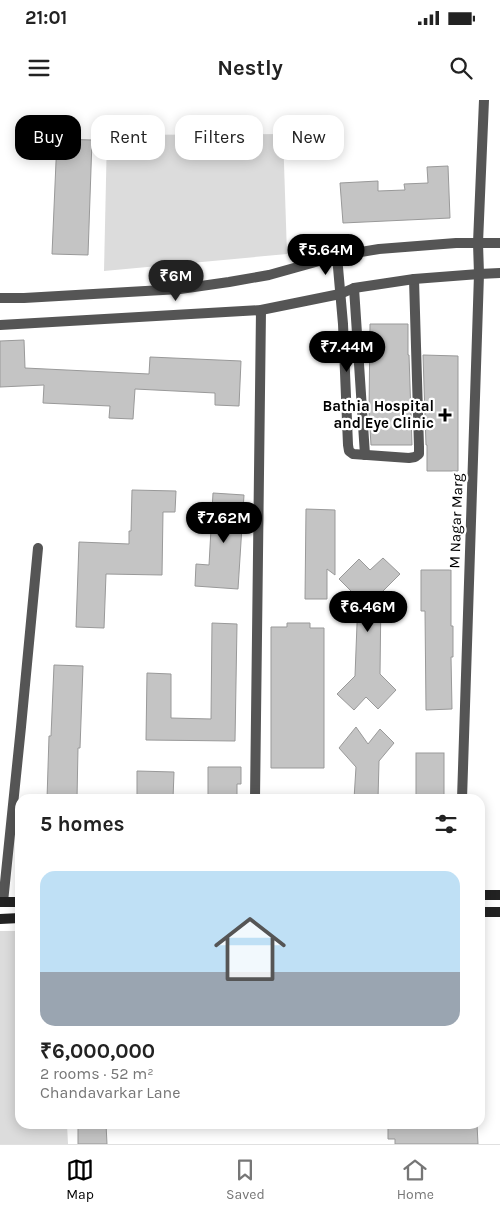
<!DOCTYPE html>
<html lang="en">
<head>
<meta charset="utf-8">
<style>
  body { margin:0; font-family:Karla,sans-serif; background:#f6f6f6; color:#222; height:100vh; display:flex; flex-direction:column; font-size:19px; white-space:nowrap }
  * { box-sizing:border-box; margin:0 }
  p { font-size:16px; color:#767676 }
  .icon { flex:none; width:28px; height:28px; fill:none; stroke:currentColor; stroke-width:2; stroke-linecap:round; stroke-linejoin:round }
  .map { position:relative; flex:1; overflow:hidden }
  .side { position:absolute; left:15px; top:694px; width:470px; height:335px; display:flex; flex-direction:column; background:#fff; border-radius:15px; box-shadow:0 2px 12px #0003 }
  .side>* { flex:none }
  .top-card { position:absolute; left:15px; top:15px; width:470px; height:45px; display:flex; gap:10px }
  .price { position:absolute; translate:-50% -42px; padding:0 11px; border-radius:18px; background:#000; color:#fff; font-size:16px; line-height:32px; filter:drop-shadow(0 1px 2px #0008) }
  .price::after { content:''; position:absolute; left:50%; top:30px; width:15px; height:11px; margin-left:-8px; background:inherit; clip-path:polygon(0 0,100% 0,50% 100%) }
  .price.on { background:#222; color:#fff }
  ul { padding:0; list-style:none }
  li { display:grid; align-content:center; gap:10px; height:265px; padding:0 25px }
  li span { display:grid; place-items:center; height:155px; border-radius:15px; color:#555 }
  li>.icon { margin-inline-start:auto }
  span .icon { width:90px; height:90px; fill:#fffc; stroke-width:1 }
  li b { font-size:21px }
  h2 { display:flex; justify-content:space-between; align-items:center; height:60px; padding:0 25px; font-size:21px }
  .tag { padding:0 18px; border-radius:15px; background:#fff; box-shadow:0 2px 12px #0003; font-size:18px; line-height:45px }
  .tag.on { background:#000; color:#fff }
  .status { display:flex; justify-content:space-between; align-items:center; height:35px; padding:0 25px; background:#fff; direction:ltr }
  .status svg { height:14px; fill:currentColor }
  header { display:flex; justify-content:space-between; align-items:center; height:65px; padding:0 25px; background:#fff; font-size:22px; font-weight:700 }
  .menu { display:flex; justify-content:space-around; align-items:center; height:70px; border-top:1px solid #e0e0e0; background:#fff; font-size:14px; color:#767676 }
  .menu a { display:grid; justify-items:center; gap:2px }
  .menu .on { color:#000 }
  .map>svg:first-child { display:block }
  .green { fill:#dcdcdc }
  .building { fill:#c4c4c4; stroke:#999 }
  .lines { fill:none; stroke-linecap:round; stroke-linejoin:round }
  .minor { stroke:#555; stroke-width:10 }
  .tertiary { stroke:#555; stroke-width:10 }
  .secondary { stroke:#222; stroke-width:10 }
  .poi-dot { fill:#000; stroke:#fff; stroke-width:2 }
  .labels { text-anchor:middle; stroke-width:4.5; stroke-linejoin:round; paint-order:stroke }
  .poi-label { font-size:15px; font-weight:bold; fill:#000; stroke:#fff; text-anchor:end }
  .street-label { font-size:15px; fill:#000; stroke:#fff }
</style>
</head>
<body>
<div class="status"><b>21:01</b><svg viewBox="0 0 49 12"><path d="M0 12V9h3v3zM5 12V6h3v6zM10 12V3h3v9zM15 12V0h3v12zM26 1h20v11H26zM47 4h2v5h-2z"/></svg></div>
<header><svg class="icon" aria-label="menu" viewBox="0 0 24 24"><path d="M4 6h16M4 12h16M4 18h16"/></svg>Nestly<svg class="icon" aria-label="search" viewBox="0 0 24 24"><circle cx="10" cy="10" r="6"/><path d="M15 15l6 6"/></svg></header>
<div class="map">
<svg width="500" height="1044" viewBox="0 0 500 1044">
  <rect width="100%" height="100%" fill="#fff"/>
  <g class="green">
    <polygon points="283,34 287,154 104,171 107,35"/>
    <polygon points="0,831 20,831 20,1024 67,1024 68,1044 0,1044"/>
  </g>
  <g class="building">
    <polygon points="57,39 92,40 88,155 52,154"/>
    <polygon points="448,66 450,118 343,123 340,83 378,81 378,91 405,90 404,84 428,83 427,67"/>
    <polygon points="370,224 408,224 408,255 409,255 412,345 371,345 369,313"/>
    <polygon points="24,240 25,268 149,274 150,257 241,261 239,306 215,305 215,293 135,289 133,319 109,318 110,306 43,303 44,285 0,287 0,241"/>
    <polygon points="423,255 458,256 458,371 427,371 427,345 426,345"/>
    <polygon points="132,390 176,391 175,412 163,412 162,475 106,474 104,528 76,527 79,442 129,444 129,431 131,431"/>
    <polygon points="213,393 244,395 238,489 195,486 196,464 209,465"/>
    <polygon points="306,409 335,410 335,475 327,469 327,499 305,499"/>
    <polygon points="383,458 400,474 381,493 380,574 396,590 378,609 366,597 354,610 337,594 355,576 358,498 339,479 359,459 370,470"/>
    <polygon points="421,470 451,470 451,526 453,526 453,557 451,557 452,609 426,610 425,511 421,511"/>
    <polygon points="212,523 237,524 235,641 146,640 147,573 171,574 171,618 211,619"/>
    <polygon points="287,523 310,523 310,528 324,528 324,668 271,668 271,527 287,527"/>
    <polygon points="54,565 83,566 80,648 78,648 77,699 47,699 49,636 51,636"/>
    <polygon points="356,627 368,644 380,629 394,643 379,661 378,699 354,699 356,667 339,648"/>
    <rect x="416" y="653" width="28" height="46"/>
    <polygon points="208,667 241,667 241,684 237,684 237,699 208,699"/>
    <polygon points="137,671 174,672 173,699 137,699"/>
    <polygon points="78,1024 106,1024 107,1044 78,1044"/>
    <polygon points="388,1024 477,1024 478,1044 395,1044 395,1039 388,1039"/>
  </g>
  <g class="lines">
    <g class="minor">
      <polyline points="337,156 343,224 348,345 349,351 353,354 409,358 415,357 419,354 419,347 414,179"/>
      <polyline points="354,188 365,355"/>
      <polyline points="255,699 261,210"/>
      <polyline points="462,699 479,174 478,143 484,0"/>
      <polyline points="3,802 21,627 38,448"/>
    </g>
    <g class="tertiary">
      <polyline points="0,198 24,198 180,189 229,182 269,175 337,156 379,149 456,143 500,143"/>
      <polyline points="0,225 261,210 340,194 354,188 414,179 479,174 500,173"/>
    </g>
    <g class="secondary">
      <polyline points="480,795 500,795"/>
      <polyline points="0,802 20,802"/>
      <polyline points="480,812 500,812"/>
      <polyline points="0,819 20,818"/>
    </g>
  </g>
  <path class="poi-dot" d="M442.5 307.5h5v5h5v5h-5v5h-5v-5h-5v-5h5z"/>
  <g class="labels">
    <g class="poi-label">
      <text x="434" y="311">Bathia Hospital<tspan x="434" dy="17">and Eye Clinic</tspan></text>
    </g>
    <g class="street-label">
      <text transform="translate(456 421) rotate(-88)" y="5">M Nagar Marg</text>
    </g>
  </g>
</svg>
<b class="price" style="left:326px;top:176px">₹5.64M</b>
<b class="price on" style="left:176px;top:202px">₹6M</b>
<b class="price" style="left:347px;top:273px">₹7.44M</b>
<b class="price" style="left:224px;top:444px">₹7.62M</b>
<b class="price" style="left:368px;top:533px">₹6.46M</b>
<div class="top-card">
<a class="tag on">Buy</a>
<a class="tag">Rent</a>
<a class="tag">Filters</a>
<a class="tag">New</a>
</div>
<section class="side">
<h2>5 homes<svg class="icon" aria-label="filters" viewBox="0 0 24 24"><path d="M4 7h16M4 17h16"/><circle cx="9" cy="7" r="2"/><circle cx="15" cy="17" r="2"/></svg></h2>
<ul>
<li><span style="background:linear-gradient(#bfe0f5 65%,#9aa5b1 0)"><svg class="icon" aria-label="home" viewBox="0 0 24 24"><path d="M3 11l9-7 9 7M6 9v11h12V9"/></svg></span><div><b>₹6,000,000</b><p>2 rooms · 52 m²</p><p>Chandavarkar Lane</p></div></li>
</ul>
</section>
</div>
<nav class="menu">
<a class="on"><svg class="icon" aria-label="map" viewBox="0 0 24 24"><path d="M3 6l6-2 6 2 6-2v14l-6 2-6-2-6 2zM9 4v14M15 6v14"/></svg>Map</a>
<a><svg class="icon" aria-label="saved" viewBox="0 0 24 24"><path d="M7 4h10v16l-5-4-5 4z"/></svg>Saved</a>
<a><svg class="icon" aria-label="home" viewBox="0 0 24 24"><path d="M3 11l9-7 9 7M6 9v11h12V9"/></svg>Home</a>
</nav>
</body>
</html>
